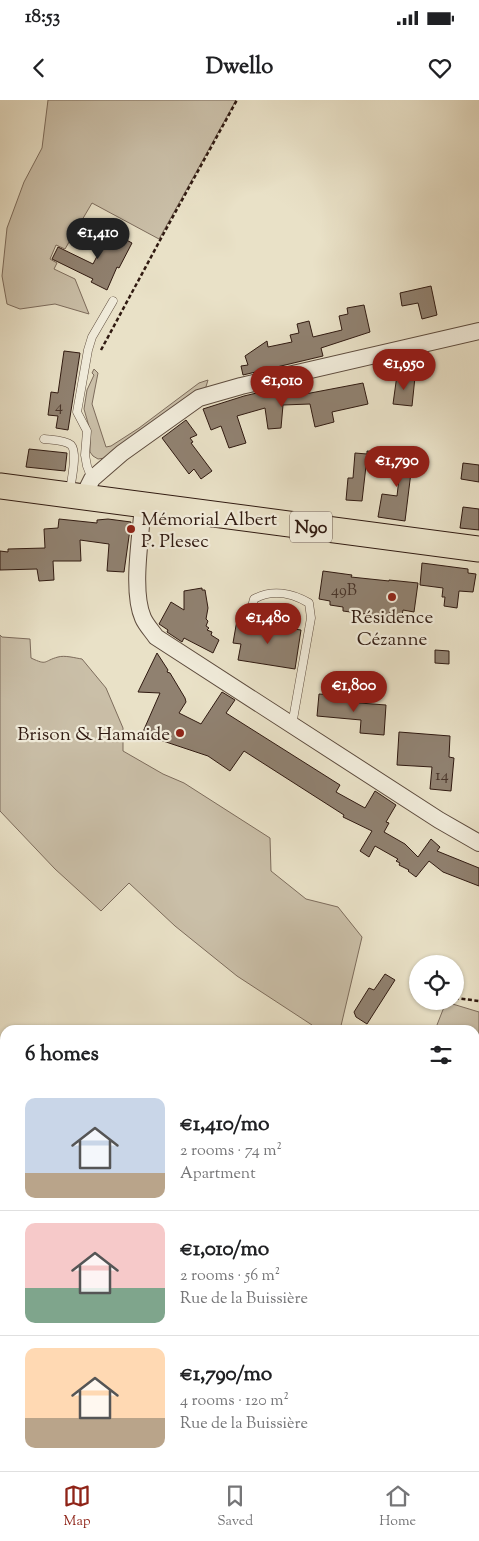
<!DOCTYPE html>
<html lang="en">
<head>
<meta charset="utf-8">
<style>
  body { margin:0; font-family:"Sorts Mill Goudy",serif; background:#f2f2f2; color:#202124; height:100vh; display:flex; flex-direction:column; font-size:19px; white-space:nowrap }
  * { box-sizing:border-box; margin:0 }
  p { font-size:16px; color:#757577 }
  .icon { flex:none; width:28px; height:28px; fill:none; stroke:currentColor; stroke-width:2; stroke-linecap:round; stroke-linejoin:round }
  .map { position:relative; flex:1; overflow:hidden }
  .details { position:absolute; left:0px; top:925px; width:480px; height:446px; display:flex; flex-direction:column; background:#fff; border-radius:15px 15px 0 0; box-shadow:0 1px 4px #0004 }
  .details>* { flex:none }
  .controls { position:absolute; left:409px; top:855px; display:grid; gap:10px }
  .controls a { display:grid; place-items:center; width:55px; height:55px; border-radius:50%; background:#fff; box-shadow:0 1px 4px #0004; font-size:25px }
  .price { position:absolute; translate:-50% -42px; padding:0 11px; border-radius:18px; background:#8f2418; color:#fff; font-size:16px; line-height:32px; filter:drop-shadow(0 1px 2px #0008) }
  .price::after { content:''; position:absolute; left:50%; top:30px; width:15px; height:11px; margin-left:-8px; background:inherit; clip-path:polygon(0 0,100% 0,50% 100%) }
  .price.on { background:#222; color:#fff }
  ul { padding:0; list-style:none }
  li { display:flex; align-items:center; gap:15px; height:125px; padding:0 25px }
  li+li { border-top:1px solid #e0e0e0 }
  li span { display:grid; place-items:center; flex:none; width:140px; height:100px; border-radius:10px; color:#555 }
  li>.icon { margin-inline-start:auto }
  span .icon { width:60px; height:60px; fill:#fffc; stroke-width:1 }
  li b { font-size:21px }
  h2 { display:flex; justify-content:space-between; align-items:center; height:60px; padding:0 25px; font-size:21px }
  .status { display:flex; justify-content:space-between; align-items:center; height:35px; padding:0 25px; background:#fff; direction:ltr }
  .status svg { height:14px; fill:currentColor }
  header { display:flex; justify-content:space-between; align-items:center; height:65px; padding:0 25px; background:#fff; font-size:22px; font-weight:700 }
  .menu { display:flex; justify-content:space-around; align-items:center; height:70px; border-top:1px solid #e0e0e0; background:#fff; font-size:14px; color:#757577 }
  .menu a { display:grid; justify-items:center; gap:2px }
  .menu .on { color:#8f2418 }
  .map>svg:first-child { display:block }
  .green { fill:#cabfa8; stroke:#7d6c5c }
  .building { fill:#908170; stroke:#301a11 }
  .lines { fill:none; stroke-linecap:round; stroke-linejoin:round }
  .service-casing { stroke:#5e4c3e; stroke-width:9 }
  .minor-casing { stroke:#5e4c3e; stroke-width:18 }
  .primary-casing { stroke:#301a11; stroke-width:27 }
  .path { stroke:#301a11; stroke-width:2.5; stroke-dasharray:4 2.5; stroke-linecap:butt }
  .service { stroke:#f1ecdb; stroke-width:8 }
  .minor { stroke:#f1ecdb; stroke-width:16 }
  .primary { stroke:#e9e1c7; stroke-width:25 }
  .poi-dot { fill:#8f2418; stroke:#f1ecdb; stroke-width:2 }
  .labels { text-anchor:middle; stroke-width:4.5; stroke-linejoin:round; paint-order:stroke }
  .number-label { font-size:16px; fill:#483429 }
  .shield { fill:#f1ecdb; stroke:#6a594e; stroke-width:1 }
  .shield-label { font-size:18px; font-weight:bold; fill:#301a11 }
  .poi-label { font-size:19px; fill:#301a11; stroke:#f1ecdb; text-anchor:start }
</style>
</head>
<body>
<div class="status"><b>18:53</b><svg viewBox="0 0 49 12"><path d="M0 12V9h3v3zM5 12V6h3v6zM10 12V3h3v9zM15 12V0h3v12zM26 1h20v11H26zM47 4h2v5h-2z"/></svg></div>
<header><svg class="icon" aria-label="back" viewBox="0 0 24 24"><path d="M15 5l-7 7 7 7"/></svg>Dwello<svg class="icon" aria-label="heart" viewBox="0 0 24 24"><path d="M12 20l-8-8c-3-5 5-10 8-4 3-6 11-1 8 4z"/></svg></header>
<div class="map">
<svg width="479" height="1371" viewBox="0 0 479 1371">
  <rect width="100%" height="100%" fill="#e9e1c7"/>
  <filter id="stains"><feTurbulence type="fractalNoise" baseFrequency=".004" numOctaves="4"/><feColorMatrix values="0 0 0 0 .2 0 0 0 0 .09 0 0 0 0 .02 0 0 0 .5 -.17"/></filter>
  <radialGradient id="worn" r=".72"><stop offset=".6" stop-color="#630" stop-opacity="0"/><stop offset="1" stop-color="#630" stop-opacity=".3"/></radialGradient>
  <g class="green">
    <polygon points="48,0 236,0 159,139 92,103 65,149 56,145 50,159 57,163 54,169 75,179 89,214 55,204 20,209 7,204 2,176 7,128 24,82 42,48"/>
    <polygon points="94,269 98,273 92,304 106,347 111,346 139,328 199,283 208,280 205,290 105,358 98,359 93,356 90,352 90,330 84,309 87,290 94,275 92,273"/>
    <path d="M0,535L2,537L30,539L31,558C48,566 43,561 58,557C65,555 75,558 82,559L106,588L123,628V651L163,674L184,683L270,738L271,771L306,799L338,807L362,837L340,930H316L312,925L237,876L175,826L129,783L101,811L55,769L0,711Z"/>
    <polygon points="446,902 479,912 479,1048 475,1043 475,930 435,930"/>
  </g>
  <g class="building">
    <polygon points="110,131 132,143 119,168 117,167 107,190 91,182 93,179 52,159 58,147 93,164"/>
    <polygon points="431,186 437,215 422,219 418,203 402,206 400,193"/>
    <polygon points="364,205 370,232 321,248 323,256 243,275 241,266 248,265 245,256 267,241 268,247 292,242 290,235 299,233 297,224 309,221 313,237 342,230 339,216 348,214 347,208"/>
    <polygon points="64,251 80,253 68,330 56,328 58,316 48,315 51,292 58,293"/>
    <polygon points="397,275 415,277 412,306 393,304"/>
    <polygon points="299,283 300,295 363,283 368,304 332,312 334,322 315,327 310,304 283,305 281,328 268,329 265,308 237,316 246,343 229,348 221,326 211,330 203,309 244,296"/>
    <polygon points="186,320 197,335 190,338 193,342 191,343 212,371 201,379 194,369 189,374 162,338"/>
    <polygon points="29,349 67,353 65,371 26,367"/>
    <polygon points="367,351 379,352 382,368 366,366 362,401 346,400 348,378 353,378 355,353 367,354"/>
    <polygon points="387,353 413,356 405,421 378,417 382,394 397,396 400,370 385,368"/>
    <polygon points="463,363 479,365 479,382 461,379"/>
    <polygon points="463,407 479,409 479,430 460,428"/>
    <polygon points="59,419 97,423 97,420 108,419 131,422 124,472 107,471 109,444 80,440 81,461 53,461 54,480 39,481 37,469 0,470 0,451 8,452 8,449 45,448 44,429 58,428"/>
    <polygon points="422,463 468,469 468,473 476,474 473,492 459,491 457,508 444,506 445,497 442,497 443,488 420,485"/>
    <polygon points="323,471 352,475 351,477 389,481 389,480 418,483 414,512 403,510 402,515 389,513 388,517 343,511 343,507 330,505 330,501 319,499"/>
    <polygon points="202,488 202,490 205,490 208,508 206,519 208,521 206,526 209,528 207,530 212,532 211,535 219,540 213,553 184,538 182,542 167,532 168,530 159,524 171,502 184,510 184,491"/>
    <polygon points="237,520 242,521 244,525 247,526 252,525 253,523 301,530 295,569 238,560 241,544 233,543"/>
    <polygon points="435,550 449,551 449,564 435,563"/>
    <polygon points="157,553 168,570 167,572 170,573 185,598 186,602 179,613 201,624 222,592 235,600 226,613 340,685 336,692 365,708 375,691 396,705 386,722 389,723 384,732 405,744 418,757 431,739 440,747 437,751 479,768 479,786 443,772 429,761 416,777 408,771 409,770 399,765 400,763 396,761 398,759 375,746 369,757 360,751 372,731 343,717 344,715 244,651 230,671 208,656 142,634 160,593 138,592"/>
    <polygon points="319,594 347,596 346,602 386,605 384,635 360,633 361,620 317,616"/>
    <polygon points="399,632 450,636 449,657 454,658 451,691 430,689 432,667 397,665"/>
    <polygon points="385,874 395,880 367,924 356,917 354,912 369,888 374,890"/>
  </g>
  <g class="lines">
    <defs>
      <g id="service">
        <path d="M44,339C51,340 65,340 71,345C78,352 71,381 70,391"/>
        <polyline points="92,379 87,366 85,355 87,331 77,312 88,250 92,237 113,201"/>
        <path d="M248,521L254,499C272,489 292,493 309,503L311,518L292,625"/>
      </g>
      <g id="minor">
        <polyline points="83,397 92,379 122,353 199,298 241,286 479,231"/>
        <path d="M143,405C141,435 131,491 143,518C146,525 152,531 156,537L439,720L479,743"/>
        <polyline points="0,1344 5,1348"/>
        <polyline points="37,1366 45,1371"/>
      </g>
      <polyline id="primary" points="0,386 479,449"/>
    </defs>
    <use href="#service" class="service-casing"/>
    <use href="#minor" class="minor-casing"/>
    <use href="#primary" class="primary-casing"/>
    <g class="path">
      <polyline points="101,250 165,131 237,0"/>
      <polyline points="412,893 418,894"/>
      <polyline points="455,898 479,901"/>
    </g>
    <use href="#service" class="service"/>
    <use href="#minor" class="minor"/>
    <use href="#primary" class="primary"/>
  </g>
  <g class="poi-dot">
    <circle cx="131" cy="429" r="5"/>
    <circle cx="392" cy="497" r="5"/>
    <circle cx="180" cy="633" r="5"/>
  </g>
  <g class="labels">
    <g class="number-label">
      <text x="59" y="311">4</text>
      <text x="344" y="495">49B</text>
      <text x="442" y="680">14</text>
    </g>
    <rect class="shield" x="290" y="411.5" width="42" height="31" rx="4"/>
    <g class="shield-label">
      <text x="311" y="433">N90</text>
    </g>
    <g class="poi-label">
      <text x="141" y="425">Mémorial Albert<tspan x="141" dy="22">P. Plesec</tspan></text>
      <text x="392" y="523" text-anchor="middle">Résidence<tspan x="392" dy="22">Cézanne</tspan></text>
      <text x="170" y="640" text-anchor="end">Brison &amp; Hamaide</text>
    </g>
  </g>
  <rect width="100%" height="100%" filter="url(#stains)"/>
  <rect width="100%" height="100%" fill="url(#worn)"/>
</svg>
<div class="controls">
<a><svg class="icon" aria-label="locate" viewBox="0 0 24 24"><circle cx="12" cy="12" r="6"/><path d="M12 2v4M12 18v4M2 12h4M18 12h4"/></svg></a>
</div>
<b class="price on" style="left:98px;top:160px">€1,410</b>
<b class="price" style="left:404px;top:291px">€1,950</b>
<b class="price" style="left:282px;top:308px">€1,010</b>
<b class="price" style="left:397px;top:388px">€1,790</b>
<b class="price" style="left:268px;top:545px">€1,480</b>
<b class="price" style="left:354px;top:613px">€1,800</b>
<section class="details">
<h2>6 homes<svg class="icon" aria-label="filters" viewBox="0 0 24 24"><path d="M4 7h16M4 17h16"/><circle cx="9" cy="7" r="2"/><circle cx="15" cy="17" r="2"/></svg></h2>
<ul>
<li><span style="background:linear-gradient(#c9d6e8 75%,#b9a48a 0)"><svg class="icon" aria-label="home" viewBox="0 0 24 24"><path d="M3 11l9-7 9 7M6 9v11h12V9"/></svg></span><div><b>€1,410/mo</b><p>2 rooms · 74 m²</p><p>Apartment</p></div></li>
<li><span style="background:linear-gradient(#f6c9c9 65%,#7fa58c 0)"><svg class="icon" aria-label="home" viewBox="0 0 24 24"><path d="M3 11l9-7 9 7M6 9v11h12V9"/></svg></span><div><b>€1,010/mo</b><p>2 rooms · 56 m²</p><p>Rue de la Buissière</p></div></li>
<li><span style="background:linear-gradient(#ffd9b3 70%,#b9a48a 0)"><svg class="icon" aria-label="home" viewBox="0 0 24 24"><path d="M3 11l9-7 9 7M6 9v11h12V9"/></svg></span><div><b>€1,790/mo</b><p>4 rooms · 120 m²</p><p>Rue de la Buissière</p></div></li>
</ul>
</section>
</div>
<nav class="menu">
<a class="on"><svg class="icon" aria-label="map" viewBox="0 0 24 24"><path d="M3 6l6-2 6 2 6-2v14l-6 2-6-2-6 2zM9 4v14M15 6v14"/></svg>Map</a>
<a><svg class="icon" aria-label="saved" viewBox="0 0 24 24"><path d="M7 4h10v16l-5-4-5 4z"/></svg>Saved</a>
<a><svg class="icon" aria-label="home" viewBox="0 0 24 24"><path d="M3 11l9-7 9 7M6 9v11h12V9"/></svg>Home</a>
</nav>
</body>
</html>
